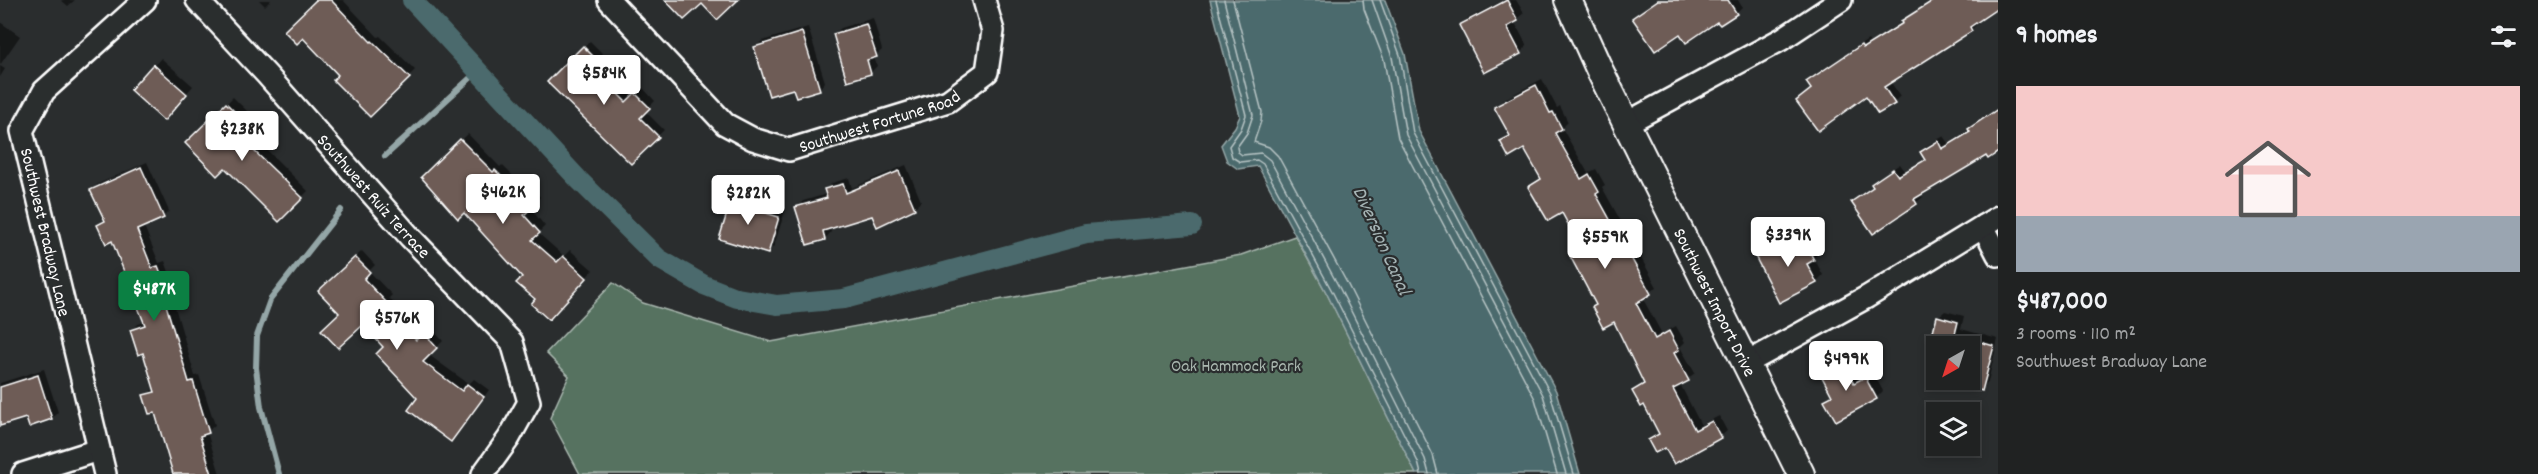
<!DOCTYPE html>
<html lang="en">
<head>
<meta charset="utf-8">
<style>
  body { margin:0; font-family:Dekko,sans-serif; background:#2d2f2f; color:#f1f3f6; height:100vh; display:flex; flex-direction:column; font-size:22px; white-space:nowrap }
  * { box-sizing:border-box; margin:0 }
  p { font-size:20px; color:#a2a4a5 }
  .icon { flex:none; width:33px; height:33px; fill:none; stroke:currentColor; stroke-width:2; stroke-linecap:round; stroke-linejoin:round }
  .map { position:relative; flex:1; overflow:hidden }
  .drawer { display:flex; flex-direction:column; background:#202222; width:540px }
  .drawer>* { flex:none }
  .needle { width:39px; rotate:219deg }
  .fabs { position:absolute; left:1926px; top:336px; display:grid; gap:12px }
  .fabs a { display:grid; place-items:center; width:54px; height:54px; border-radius:0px; background:#202222; box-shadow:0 3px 9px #0003,0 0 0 2px #3d3f40; font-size:30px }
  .price { position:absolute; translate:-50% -51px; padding:0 14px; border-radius:6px; background:#fff; color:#222; font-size:20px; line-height:39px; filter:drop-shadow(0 2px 3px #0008) }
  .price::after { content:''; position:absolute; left:50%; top:36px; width:18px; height:14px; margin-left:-9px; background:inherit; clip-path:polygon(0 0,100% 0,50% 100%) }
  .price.active { background:#0b8043; color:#fff }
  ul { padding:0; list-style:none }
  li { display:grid; align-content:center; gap:12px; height:318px; padding:0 18px }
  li+li { border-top:2px solid #3d3f40 }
  li span { display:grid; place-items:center; height:186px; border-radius:0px; color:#555 }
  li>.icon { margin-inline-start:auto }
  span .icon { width:108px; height:108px; fill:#fffc; stroke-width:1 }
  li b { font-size:26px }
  h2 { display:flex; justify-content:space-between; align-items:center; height:72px; padding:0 18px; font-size:26px }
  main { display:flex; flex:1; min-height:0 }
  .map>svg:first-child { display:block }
  .green { fill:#567260; stroke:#aab8b0; stroke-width:1.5 }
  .water { fill:#4c6b6d; stroke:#94a6a7; stroke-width:1.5 }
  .shadow { fill:#0007 }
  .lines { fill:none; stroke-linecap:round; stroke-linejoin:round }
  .shore { stroke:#b7c4c5; stroke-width:1.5 }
  .stream { stroke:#94a6a7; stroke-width:6 }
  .canal { stroke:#4c6b6d; stroke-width:20 }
  .building { fill:#6e5c57; stroke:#fff; stroke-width:1.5 }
  .minor-casing { stroke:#fff; stroke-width:26 }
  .tertiary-casing { stroke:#fff; stroke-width:30 }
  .minor { stroke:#2a2d2e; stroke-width:21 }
  .tertiary { stroke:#2a2d2e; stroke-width:26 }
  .labels { text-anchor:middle; stroke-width:4.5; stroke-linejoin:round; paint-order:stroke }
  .street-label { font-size:18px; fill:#fff; stroke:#2a2d2e }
  .park-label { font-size:18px; fill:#aab8b0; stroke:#2a2d2e }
  .water-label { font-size:20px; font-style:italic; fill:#a6b5b6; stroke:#2a2d2e }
</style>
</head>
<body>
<main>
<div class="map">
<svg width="1998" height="474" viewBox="0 0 1998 474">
  <rect width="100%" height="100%" fill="#2a2d2e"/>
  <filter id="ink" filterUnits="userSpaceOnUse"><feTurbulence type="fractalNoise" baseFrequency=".0167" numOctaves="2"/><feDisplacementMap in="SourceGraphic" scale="12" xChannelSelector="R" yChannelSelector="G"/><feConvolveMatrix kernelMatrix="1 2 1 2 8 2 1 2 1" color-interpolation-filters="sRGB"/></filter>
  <g filter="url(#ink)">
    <polygon class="green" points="1295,236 1327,294 1416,474 580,474 550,418 569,376 546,353 613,283 643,303 771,342 1241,255"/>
    <polygon class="water" points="1210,0 1385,0 1405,54 1419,131 1556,391 1580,474 1416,474 1327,294 1258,166 1238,169 1227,161 1221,145 1235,127 1240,116"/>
    <g class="shadow">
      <polygon points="61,0 75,0 68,6"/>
      <polygon points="259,0 271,0 265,6"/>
      <polygon points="318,0 343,0 378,37 380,36 415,70 370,115 340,75 303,36"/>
      <polygon points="1504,0 1516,0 1524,13 1514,21 1527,46 1520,53 1461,26 1467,19"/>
      <polygon points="1657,0 1738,0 1742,7 1736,13 1680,32 1634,18"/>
      <polygon points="1933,0 1998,0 1998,7 1976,21 1978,23 1971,30 1890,81 1900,96 1894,102 1867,93 1798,101 1812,88 1808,82 1814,75 1868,40 1870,43 1903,21"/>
      <polygon points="873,18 882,50 874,57 877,66 871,72 848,79 834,34 841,28"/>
      <polygon points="0,22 20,36 0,65"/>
      <polygon points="808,27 825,82 819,89 794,87 755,48 762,41"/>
      <polygon points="590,41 603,54 597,60 634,97 643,88 655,101 645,111 664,130 631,162 549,82"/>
      <polygon points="161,58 193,86 170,112 132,90"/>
      <polygon points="0,66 5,69 0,77"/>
      <polygon points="1542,79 1557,108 1560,106 1568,122 1562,128 1588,173 1596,169 1605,185 1602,187 1657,287 1642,297 1662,334 1676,326 1685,342 1680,347 1695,373 1680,384 1701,425 1719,416 1727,431 1720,437 1666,446 1650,440 1659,432 1645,403 1634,391 1645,383 1614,320 1597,304 1571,254 1581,246 1563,211 1530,187 1542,177 1525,147 1501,141 1510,134 1496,107 1503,100"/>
      <polygon points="233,97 247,111 241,118 257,134 254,137 308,191 279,220 225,166 187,143"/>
      <polygon points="1998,108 1998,150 1987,154 1920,194 1923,197 1916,203 1853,203 1874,186 1873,184 1879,178 1900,164 1905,171 1926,158 1922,152 1928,145 1944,136 1949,143 1971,130 1977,123"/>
      <polygon points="468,134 500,167 502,165 522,185 526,181 540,197 530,208 545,226 538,233 564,256 570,250 593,270 555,312 537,299 524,277 464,210 423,177"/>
      <polygon points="147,162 169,211 163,217 144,226 159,263 165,261 175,288 171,293 195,376 199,375 215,425 207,432 220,474 175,474 156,411 145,396 155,388 144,351 132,330 138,324 145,322 113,239 99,225 105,219 92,190 98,184"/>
      <polygon points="906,165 921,201 914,208 873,214 830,227 831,232 825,239 797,207 803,201 827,194 826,190 832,183 849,178 852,188"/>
      <polygon points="741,189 757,194 755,202 785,211 774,246 768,252 734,195"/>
      <polygon points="1806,227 1819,252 1814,258 1823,275 1816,282 1757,256 1763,249"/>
      <polygon points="362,251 375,265 369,271 392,295 389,298 423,335 431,328 443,341 429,355 469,384 474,379 489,390 457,433 419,398 385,347 363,323 341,313 320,291"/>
      <polygon points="1945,311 1964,316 1961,329 1998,339 1988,382 1982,389 1948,380 1970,380 1970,346 1936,346 1936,351 1930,349 1938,317"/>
      <polygon points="1849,356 1861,377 1872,371 1883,391 1877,397 1836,419 1826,401 1833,394 1822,374 1828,367"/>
      <polygon points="1936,362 1936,376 1933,375"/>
      <polygon points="44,369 58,412 52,418 27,416 0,422 0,383"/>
    </g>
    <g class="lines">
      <g class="shore">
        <polyline points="1216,0 1246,115 1241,129 1229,146 1232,157 1240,162 1257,160 1263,164 1332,291 1418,462 1421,474"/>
        <polyline points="1224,0 1253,115 1247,133 1237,147 1238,152 1242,155 1261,153 1270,160 1339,287 1425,459 1429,474"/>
        <polyline points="1233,0 1262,112 1261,121 1254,142 1269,147 1278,156 1347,283 1433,455 1438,474"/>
        <polyline points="1363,0 1364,9 1384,60 1398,138 1535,399 1557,474"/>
        <polyline points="1372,0 1392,57 1406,135 1543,395 1566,474"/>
        <polyline points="1380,0 1400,55 1413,133 1550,393 1574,474"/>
      </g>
      <g class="stream">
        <polyline points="385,156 478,71"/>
        <polyline points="279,474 261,407 256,368 257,336 270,300 341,210"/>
      </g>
      <polyline class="canal" points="412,0 579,180 659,259 704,285 737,298 777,305 844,299 1086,234 1192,225"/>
    </g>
    <g class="building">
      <polygon points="316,0 331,0 371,42 372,41 410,78 370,117 333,80 338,75 303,38 297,44 284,31"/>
      <polygon points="665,0 738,0 717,20 702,4 684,20"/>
      <polygon points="1507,0 1518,21 1507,27 1521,54 1484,73 1459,25"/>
      <polygon points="1658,0 1728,0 1737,14 1720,25 1717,22 1686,43 1680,34 1655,51 1632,18"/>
      <polygon points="1934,0 1998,0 1998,8 1970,27 1972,31 1884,87 1895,104 1878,114 1866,96 1818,131 1796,101 1811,89 1806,82 1861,45 1863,48 1903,23 1901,21"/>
      <polygon points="866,24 877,57 867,60 871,74 847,81 833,34"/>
      <polygon points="802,32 820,90 796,97 793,89 769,96 754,47"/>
      <polygon points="583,46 598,61 592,68 626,102 635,93 650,108 640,118 659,137 631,164 547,82"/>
      <polygon points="153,64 187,94 164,121 130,90"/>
      <polygon points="1536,85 1550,113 1553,112 1562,129 1555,133 1581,179 1589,174 1599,192 1596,194 1651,294 1636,303 1655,339 1669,331 1679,350 1674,353 1689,381 1673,389 1695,430 1712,421 1721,438 1674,464 1665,448 1655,453 1648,440 1659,434 1644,405 1641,407 1632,391 1644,384 1614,322 1603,328 1592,307 1596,305 1569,254 1581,248 1562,213 1548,221 1528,187 1541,179 1524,149 1509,158 1500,141 1510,136 1494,107"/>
      <polygon points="226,103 242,119 235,125 252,141 248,145 303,198 279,222 225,168 217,176 185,143"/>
      <polygon points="1998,109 1998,152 1988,159 1986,156 1914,199 1917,204 1873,234 1851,202 1873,187 1871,184 1893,169 1898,176 1925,160 1920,152 1938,141 1942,149 1970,132 1968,129"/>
      <polygon points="460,139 493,172 495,170 515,190 519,186 535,205 524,215 540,233 532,240 557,262 563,256 587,278 549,320 531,304 535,299 516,283 522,277 464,213 458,219 421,177"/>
      <polygon points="141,167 164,218 137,230 152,268 158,266 170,296 164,298 189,382 193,381 209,433 200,436 212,474 173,474 155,413 149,414 143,395 155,392 143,353 138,355 130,330 145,325 112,241 106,244 97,225 105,221 90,190"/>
      <polygon points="899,171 915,209 877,227 872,216 823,231 825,240 807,245 795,207 827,198 824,189 843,184 846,193"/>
      <polygon points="733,194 752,200 749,208 779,217 768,254 719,239"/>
      <polygon points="1800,233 1814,260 1807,264 1817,283 1779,303 1755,256"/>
      <polygon points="355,257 370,272 364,279 386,302 383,305 416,340 424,333 437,348 423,362 462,391 467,384 484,397 451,442 408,410 417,398 376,354 383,347 363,325 338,348 321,330 339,313 318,291"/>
      <polygon points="1937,316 1958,322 1952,346 1929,346"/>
      <polygon points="1970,339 1994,346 1982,391 1970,387"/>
      <polygon points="1842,361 1854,383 1865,377 1877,399 1836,421 1824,400 1832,396 1820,373"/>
      <polygon points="38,375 52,419 29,427 26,418 0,426 0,387"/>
    </g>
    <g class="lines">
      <defs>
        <g id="minor">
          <path id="s1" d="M197,0L267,75L410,237L512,342L529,402L509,438L483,474"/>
          <path id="s2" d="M609,0L725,124L753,139L789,150L948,101L987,72L993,31L984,0"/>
          <polyline points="1627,123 1782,39 1841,0"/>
          <polyline points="1983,226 1998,255"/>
          <polyline points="1745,364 1867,297 1998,217"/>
          <polyline points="23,474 98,450"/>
          <polyline points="105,474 22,131 44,91 145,0"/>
        </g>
        <g id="tertiary">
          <path id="s3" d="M1568,0L1600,71L1801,474"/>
        </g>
      </defs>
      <use href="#minor" class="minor-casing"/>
      <use href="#tertiary" class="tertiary-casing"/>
      <use href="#minor" class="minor"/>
      <use href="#tertiary" class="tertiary"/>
    </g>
  </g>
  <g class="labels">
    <g class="street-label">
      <text dy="6" stroke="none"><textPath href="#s2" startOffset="334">Southwest Fortune Road</textPath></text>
      <text dy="6" stroke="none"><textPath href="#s1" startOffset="264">Southwest Ruiz Terrace</textPath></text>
      <text transform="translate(46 232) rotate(77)" y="6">Southwest Bradway Lane</text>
      <text dy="6" stroke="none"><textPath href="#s3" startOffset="336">Southwest Import Drive</textPath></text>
    </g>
    <g class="park-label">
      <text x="1236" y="371">Oak Hammock Park</text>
    </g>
    <g class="water-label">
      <text transform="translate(1383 240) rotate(66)" y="7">Diversion Canal</text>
    </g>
  </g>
</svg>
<div class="fabs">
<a><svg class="needle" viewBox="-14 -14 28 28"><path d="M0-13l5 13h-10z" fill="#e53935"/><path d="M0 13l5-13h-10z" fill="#a2a4a5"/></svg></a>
<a><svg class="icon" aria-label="layers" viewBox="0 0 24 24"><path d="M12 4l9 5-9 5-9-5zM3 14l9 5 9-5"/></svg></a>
</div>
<b class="price" style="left:604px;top:106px">$584K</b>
<b class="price" style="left:242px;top:162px">$238K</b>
<b class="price" style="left:503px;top:225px">$462K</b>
<b class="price" style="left:748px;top:226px">$282K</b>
<b class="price" style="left:1788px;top:268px">$339K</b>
<b class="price" style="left:1605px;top:270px">$559K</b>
<b class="price active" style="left:154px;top:322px">$487K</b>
<b class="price" style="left:397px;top:351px">$576K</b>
<b class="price" style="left:1846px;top:392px">$499K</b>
</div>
<section class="drawer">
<h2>9 homes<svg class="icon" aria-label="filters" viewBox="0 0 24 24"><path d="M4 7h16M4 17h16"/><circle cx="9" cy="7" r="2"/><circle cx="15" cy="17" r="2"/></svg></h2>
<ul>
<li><span style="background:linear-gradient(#f6c9c9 70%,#9aa5b1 0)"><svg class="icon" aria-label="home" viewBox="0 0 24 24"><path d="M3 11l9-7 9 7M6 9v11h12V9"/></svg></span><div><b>$487,000</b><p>3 rooms · 110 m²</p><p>Southwest Bradway Lane</p></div></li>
</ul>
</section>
</main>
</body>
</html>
